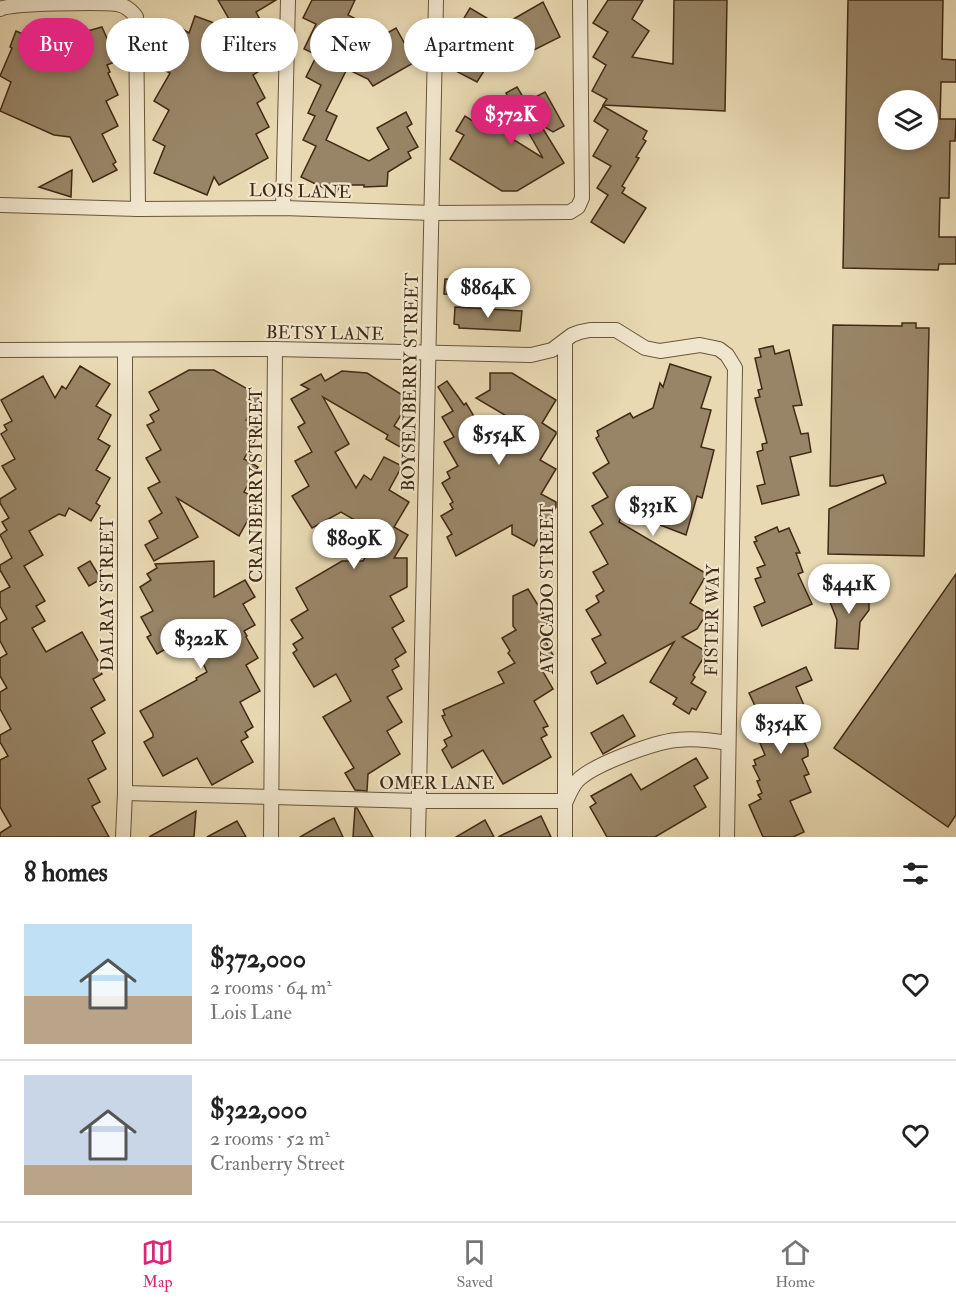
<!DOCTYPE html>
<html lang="en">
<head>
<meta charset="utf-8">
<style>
  body { margin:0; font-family:"IM FELL Double Pica",serif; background:#f6f6f6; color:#222; height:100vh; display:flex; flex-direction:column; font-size:22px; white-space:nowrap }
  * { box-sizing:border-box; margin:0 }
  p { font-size:20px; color:#767676 }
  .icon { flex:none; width:33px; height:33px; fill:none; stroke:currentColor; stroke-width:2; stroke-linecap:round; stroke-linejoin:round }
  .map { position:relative; height:837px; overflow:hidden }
  .side { display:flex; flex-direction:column; background:#fff; flex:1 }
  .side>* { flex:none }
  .guide { position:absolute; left:18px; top:18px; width:600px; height:54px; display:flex; gap:12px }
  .tools { position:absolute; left:878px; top:90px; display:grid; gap:12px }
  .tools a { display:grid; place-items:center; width:60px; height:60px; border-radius:50%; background:#fff; box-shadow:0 3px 9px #0003; font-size:30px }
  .price { position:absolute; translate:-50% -51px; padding:0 14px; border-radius:21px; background:#fff; color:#222; font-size:20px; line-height:39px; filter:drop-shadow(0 2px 3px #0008) }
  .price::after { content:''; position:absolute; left:50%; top:36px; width:18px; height:14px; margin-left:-9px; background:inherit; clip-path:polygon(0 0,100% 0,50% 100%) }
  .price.current { background:#db2777; color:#fff }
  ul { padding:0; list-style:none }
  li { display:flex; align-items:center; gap:18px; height:150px; padding:0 24px }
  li+li { border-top:2px solid #e0e0e0 }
  li span { display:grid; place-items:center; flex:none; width:168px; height:120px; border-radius:0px; color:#555 }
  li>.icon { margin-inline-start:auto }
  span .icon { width:72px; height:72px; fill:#fffc; stroke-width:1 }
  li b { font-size:26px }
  h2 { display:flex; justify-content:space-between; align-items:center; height:72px; padding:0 24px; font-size:26px }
  .tag { padding:0 21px; border-radius:27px; background:#fff; box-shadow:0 3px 9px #0003; font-size:21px; line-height:54px }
  .tag.current { background:#db2777; color:#fff }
  .tabs { display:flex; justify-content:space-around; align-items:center; height:84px; border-top:2px solid #e0e0e0; background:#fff; font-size:16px; color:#767676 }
  .tabs a { display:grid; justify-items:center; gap:3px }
  .tabs .current { color:#db2777 }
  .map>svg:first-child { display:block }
  .building { fill:#988567; stroke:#412915; stroke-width:1.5; fill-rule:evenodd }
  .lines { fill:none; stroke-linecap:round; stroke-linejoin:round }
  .street-casing { stroke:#6b553c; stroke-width:16 }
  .street { stroke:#f0e6cd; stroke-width:14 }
  .labels { text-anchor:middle; stroke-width:4.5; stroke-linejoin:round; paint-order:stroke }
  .street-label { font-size:18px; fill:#412915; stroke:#f0e6cd }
</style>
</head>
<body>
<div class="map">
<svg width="956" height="837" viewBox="0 0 956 837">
  <rect width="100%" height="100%" fill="#e8d9b2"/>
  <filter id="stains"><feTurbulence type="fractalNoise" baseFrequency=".00333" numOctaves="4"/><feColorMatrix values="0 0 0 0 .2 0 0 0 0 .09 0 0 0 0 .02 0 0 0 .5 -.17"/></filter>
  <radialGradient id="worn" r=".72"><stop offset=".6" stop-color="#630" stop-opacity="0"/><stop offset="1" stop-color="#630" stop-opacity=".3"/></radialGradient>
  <g class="building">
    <polygon points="218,0 276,0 256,12 268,34 255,41 269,65 253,75 265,98 257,103 269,127 256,134 268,158 219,185 214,177 207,195 154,173 165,146 153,140 169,110 154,101 170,73 155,66 176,25 189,33 195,16 236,31"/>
    <polygon points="312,0 355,0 348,15 358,20 340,60 396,28 415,62 373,86 368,79 347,69 326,111 337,116 326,140 369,161 389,149 377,128 406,112 412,124 407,127 418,147 408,152 411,158 388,172 387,186 364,187 364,185 340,185 336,194 301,177 316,146 303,140 315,116 308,113 321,85 306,77 317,55 304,49 316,24 303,18"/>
    <polygon points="608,0 643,0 632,19 649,31 632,57 673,64 674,0 727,0 725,111 603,105 607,99 592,91 606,65 593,57 608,32 593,23"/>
    <path d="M848,0H943L942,59L956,60V82H941L940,119H956V121L955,141H950L949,198H940L939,237H956V264H939L938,270L843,268ZM888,100H927V140H888Z"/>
    <polygon points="543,2 560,37 512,61 509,51 499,69 489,63 477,82 452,69 463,51 460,49 462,46 451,40 470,8 512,33 510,21"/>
    <polygon points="102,27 117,61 107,65 110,72 108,73 118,95 106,101 118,126 102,134 116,162 113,164 117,170 93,182 70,137 54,135 0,111 11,82 0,76 12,48 10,47 16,31 30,37 27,43 74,64 66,37"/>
    <polygon points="517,87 526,102 545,92 564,126 553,132 540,124 564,163 517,191 502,191 450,159 464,135 456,131 465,116 487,130 490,125 543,158 506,93"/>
    <polygon points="603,106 647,131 643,139 646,141 636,157 639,158 622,186 625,188 622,193 646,208 624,243 591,222 608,195 597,188 611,166 593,156 608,130 594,121"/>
    <polygon points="72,170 71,197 39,187"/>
    <polygon points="445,279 465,280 464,295 444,294"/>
    <polygon points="455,307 522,311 520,331 459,328 459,325 454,324"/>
    <polygon points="902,323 916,323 916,328 929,328 924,556 828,554 829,509 886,483 883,475 837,486 830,486 833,325 902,326"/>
    <polygon points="773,346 775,354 789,350 802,405 793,406 801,434 808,433 811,452 790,457 799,495 762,504 757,486 765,484 757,452 763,450 762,444 767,443 755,398 760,397 758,390 762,389 755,358 761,357 759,349"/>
    <polygon points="670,364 711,377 701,408 711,410 701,447 714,450 702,498 697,496 686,535 624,511 619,522 707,574 690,603 707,613 697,629 682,637 707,652 693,675 695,677 691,683 706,692 696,710 692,708 689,714 673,704 677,698 650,682 674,642 597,684 591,672 606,663 592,639 601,635 586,610 599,602 596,596 604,591 593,572 608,564 590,532 603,524 592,506 608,497 593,473 609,463 596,438 599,436 597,431 630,413 633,418 653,408 660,383 663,387"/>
    <polygon points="80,366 110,384 96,406 111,415 98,439 110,446 96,470 110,478 96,503 100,506 91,521 69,508 65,516 59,514 29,531 43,555 24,566 45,601 36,606 45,621 32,628 46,652 82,632 101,666 98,668 102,674 93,679 105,700 91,708 105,733 92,741 106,769 88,779 100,802 92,806 109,837 0,837 0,833 11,826 0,807 0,760 8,756 0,742 0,735 11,729 0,709 0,692 7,688 0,676 0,658 7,654 0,641 0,623 7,619 0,606 0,592 10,587 0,570 0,565 12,558 0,535 7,530 2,522 9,518 0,503 0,499 16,489 2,466 15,459 1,434 7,430 4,425 12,421 1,400 43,376 55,398 62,386 66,389"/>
    <polygon points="189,370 214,370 260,396 246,420 261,429 244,459 258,467 244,492 259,500 239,536 177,498 198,537 154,561 145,545 158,538 149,521 162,513 148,488 160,482 146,458 161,450 147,425 154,422 150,415 159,410 149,392"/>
    <polygon points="342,371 367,373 404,396 403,398 409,402 394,426 407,434 400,447 386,439 388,435 323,397 349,444 335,452 356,488 364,475 371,480 384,457 402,466 389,490 409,502 394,527 408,535 394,558 407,558 407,587 390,596 404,621 392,628 406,652 395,659 399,666 392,670 402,689 387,697 402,722 387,731 400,754 368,774 367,791 355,790 345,773 354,768 323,717 351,701 336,674 314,687 293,653 297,650 293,644 303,638 291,620 308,610 296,588 342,561 363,561 379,534 341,512 312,528 292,496 309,486 295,461 312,452 298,427 305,423 291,399 309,389 301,385 321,374 325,381"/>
    <polygon points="490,373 512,373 556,400 542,423 556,432 556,434 540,460 556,469 541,494 556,502 556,507 534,546 512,534 512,525 456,556 447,537 452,534 441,516 453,509 450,504 453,502 442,483 450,478 447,472 458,466 444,442 454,437 442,417 453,411 438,387 447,381 464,405 466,403 500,460 520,424 476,398 490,390"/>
    <polygon points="777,527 779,532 789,528 800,553 796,553 803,572 798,574 812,604 762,626 754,607 765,602 755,579 761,577 757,568 765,565 754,542 757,541 755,537"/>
    <polygon points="90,561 101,579 89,586 78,568"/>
    <polygon points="214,561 214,597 245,580 255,597 243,604 255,625 244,631 247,636 246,637 258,658 246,665 260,691 240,702 253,727 245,732 248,737 241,741 253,762 212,785 197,758 163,776 144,742 153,737 153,734 140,711 197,680 196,678 207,672 190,635 157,654 147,637 151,635 141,617 153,611 140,587 151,580 147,574 157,568 155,564"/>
    <polygon points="956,574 956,815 948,827 834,748"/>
    <polygon points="848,585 859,588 864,591 869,600 869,610 860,622 858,649 835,648 837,620 830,602 836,591"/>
    <polygon points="528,589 549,623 539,629 553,655 538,663 553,689 534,701 548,726 543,728 547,735 541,738 551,757 503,784 483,750 452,768 442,750 447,746 444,740 452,736 442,716 445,715 443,710 504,683 498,672 515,663 508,653 510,651 502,638 516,630 513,626 513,596"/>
    <polygon points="806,667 812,680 796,687 810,719 799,724 794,720 808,750 808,756 802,759 809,774 804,776 811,792 790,801 804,832 793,837 763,837 749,805 761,799 758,795 762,793 757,781 760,780 753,766 756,765 754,760 765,755 754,729 764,725 749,693"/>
    <polygon points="623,715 635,736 603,754 591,733"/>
    <polygon points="696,758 708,778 694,786 706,807 655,837 607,837 590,807 596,803 591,796 631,774 641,790"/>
    <polygon points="355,808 357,808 373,837 353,837"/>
    <polygon points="196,811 194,837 149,837"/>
    <polygon points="541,816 551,837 498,837"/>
    <polygon points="334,818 343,837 300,837 326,822"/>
    <polygon points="485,820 494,837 456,837"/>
    <polygon points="237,821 246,837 207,837"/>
  </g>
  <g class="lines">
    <defs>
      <g id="street">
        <path d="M0,9C11,3 101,2 117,4C126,6 132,11 136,17L138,209"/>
        <polyline points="0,205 138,209 283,208 433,213 570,212 578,207 582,198 580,0"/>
        <polyline points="283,208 288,0"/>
        <polyline points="565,341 565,837"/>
        <polyline points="0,350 275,349 531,355 552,350 572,335 580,332 590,330 616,330 645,348 660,351 700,345 719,349 727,355 735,368 727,837"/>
        <path d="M125,793L419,801H566C569,794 572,787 577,781C592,765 654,742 677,740C694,738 711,740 728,743"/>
        <polyline points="123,837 125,793 125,350"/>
        <polyline points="271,837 275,349"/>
        <polyline points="418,837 436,0"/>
      </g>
    </defs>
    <use href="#street" class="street-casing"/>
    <use href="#street" class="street"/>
  </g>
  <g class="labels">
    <g class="street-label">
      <text transform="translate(300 191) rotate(1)" y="6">LOIS LANE</text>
      <text transform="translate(325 333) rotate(1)" y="6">BETSY LANE</text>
      <text transform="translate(410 382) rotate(-89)" y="6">BOYSENBERRY STREET</text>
      <text transform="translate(256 485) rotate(-90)" y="6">CRANBERRY STREET</text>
      <text transform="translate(547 589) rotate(-90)" y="6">AVOCADO STREET</text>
      <text transform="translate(107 594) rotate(-90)" y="6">DALRAY STREET</text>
      <text transform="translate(712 620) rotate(-89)" y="6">FISTER WAY</text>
      <text x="437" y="789">OMER LANE</text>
    </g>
  </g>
  <rect width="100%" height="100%" filter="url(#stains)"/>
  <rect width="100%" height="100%" fill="url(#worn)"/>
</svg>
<div class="tools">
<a><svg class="icon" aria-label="layers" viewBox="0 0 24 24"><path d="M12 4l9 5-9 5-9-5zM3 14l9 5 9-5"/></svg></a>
</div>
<b class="price current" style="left:511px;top:146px">$372K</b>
<b class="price" style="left:488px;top:319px">$864K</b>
<b class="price" style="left:499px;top:466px">$554K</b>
<b class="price" style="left:653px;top:537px">$331K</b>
<b class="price" style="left:354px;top:570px">$809K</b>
<b class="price" style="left:849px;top:615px">$441K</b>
<b class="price" style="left:201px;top:670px">$322K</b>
<b class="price" style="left:781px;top:755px">$354K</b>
<div class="guide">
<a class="tag current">Buy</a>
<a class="tag">Rent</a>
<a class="tag">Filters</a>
<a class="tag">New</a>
<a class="tag">Apartment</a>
</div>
</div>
<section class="side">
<h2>8 homes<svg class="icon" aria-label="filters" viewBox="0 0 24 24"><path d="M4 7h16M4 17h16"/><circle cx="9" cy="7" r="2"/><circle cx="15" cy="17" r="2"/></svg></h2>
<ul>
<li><span style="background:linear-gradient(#bfe0f5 60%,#b9a48a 0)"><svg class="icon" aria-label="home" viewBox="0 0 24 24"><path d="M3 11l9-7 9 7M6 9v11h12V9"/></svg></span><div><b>$372,000</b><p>2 rooms · 64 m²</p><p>Lois Lane</p></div><svg class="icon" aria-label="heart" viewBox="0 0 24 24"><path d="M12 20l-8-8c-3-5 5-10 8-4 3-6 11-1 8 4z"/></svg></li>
<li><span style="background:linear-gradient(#c9d6e8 75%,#b9a48a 0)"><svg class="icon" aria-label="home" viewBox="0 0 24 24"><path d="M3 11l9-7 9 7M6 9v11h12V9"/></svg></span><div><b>$322,000</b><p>2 rooms · 52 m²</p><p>Cranberry Street</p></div><svg class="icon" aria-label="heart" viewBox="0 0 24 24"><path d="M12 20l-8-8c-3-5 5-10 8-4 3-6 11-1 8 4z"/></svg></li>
</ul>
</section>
<nav class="tabs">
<a class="current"><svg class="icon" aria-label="map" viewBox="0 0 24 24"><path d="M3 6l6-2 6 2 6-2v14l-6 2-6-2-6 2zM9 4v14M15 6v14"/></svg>Map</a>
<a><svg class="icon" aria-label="saved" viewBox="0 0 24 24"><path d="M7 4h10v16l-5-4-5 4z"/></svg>Saved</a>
<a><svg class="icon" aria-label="home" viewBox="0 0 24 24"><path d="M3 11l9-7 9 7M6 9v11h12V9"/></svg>Home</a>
</nav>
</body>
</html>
